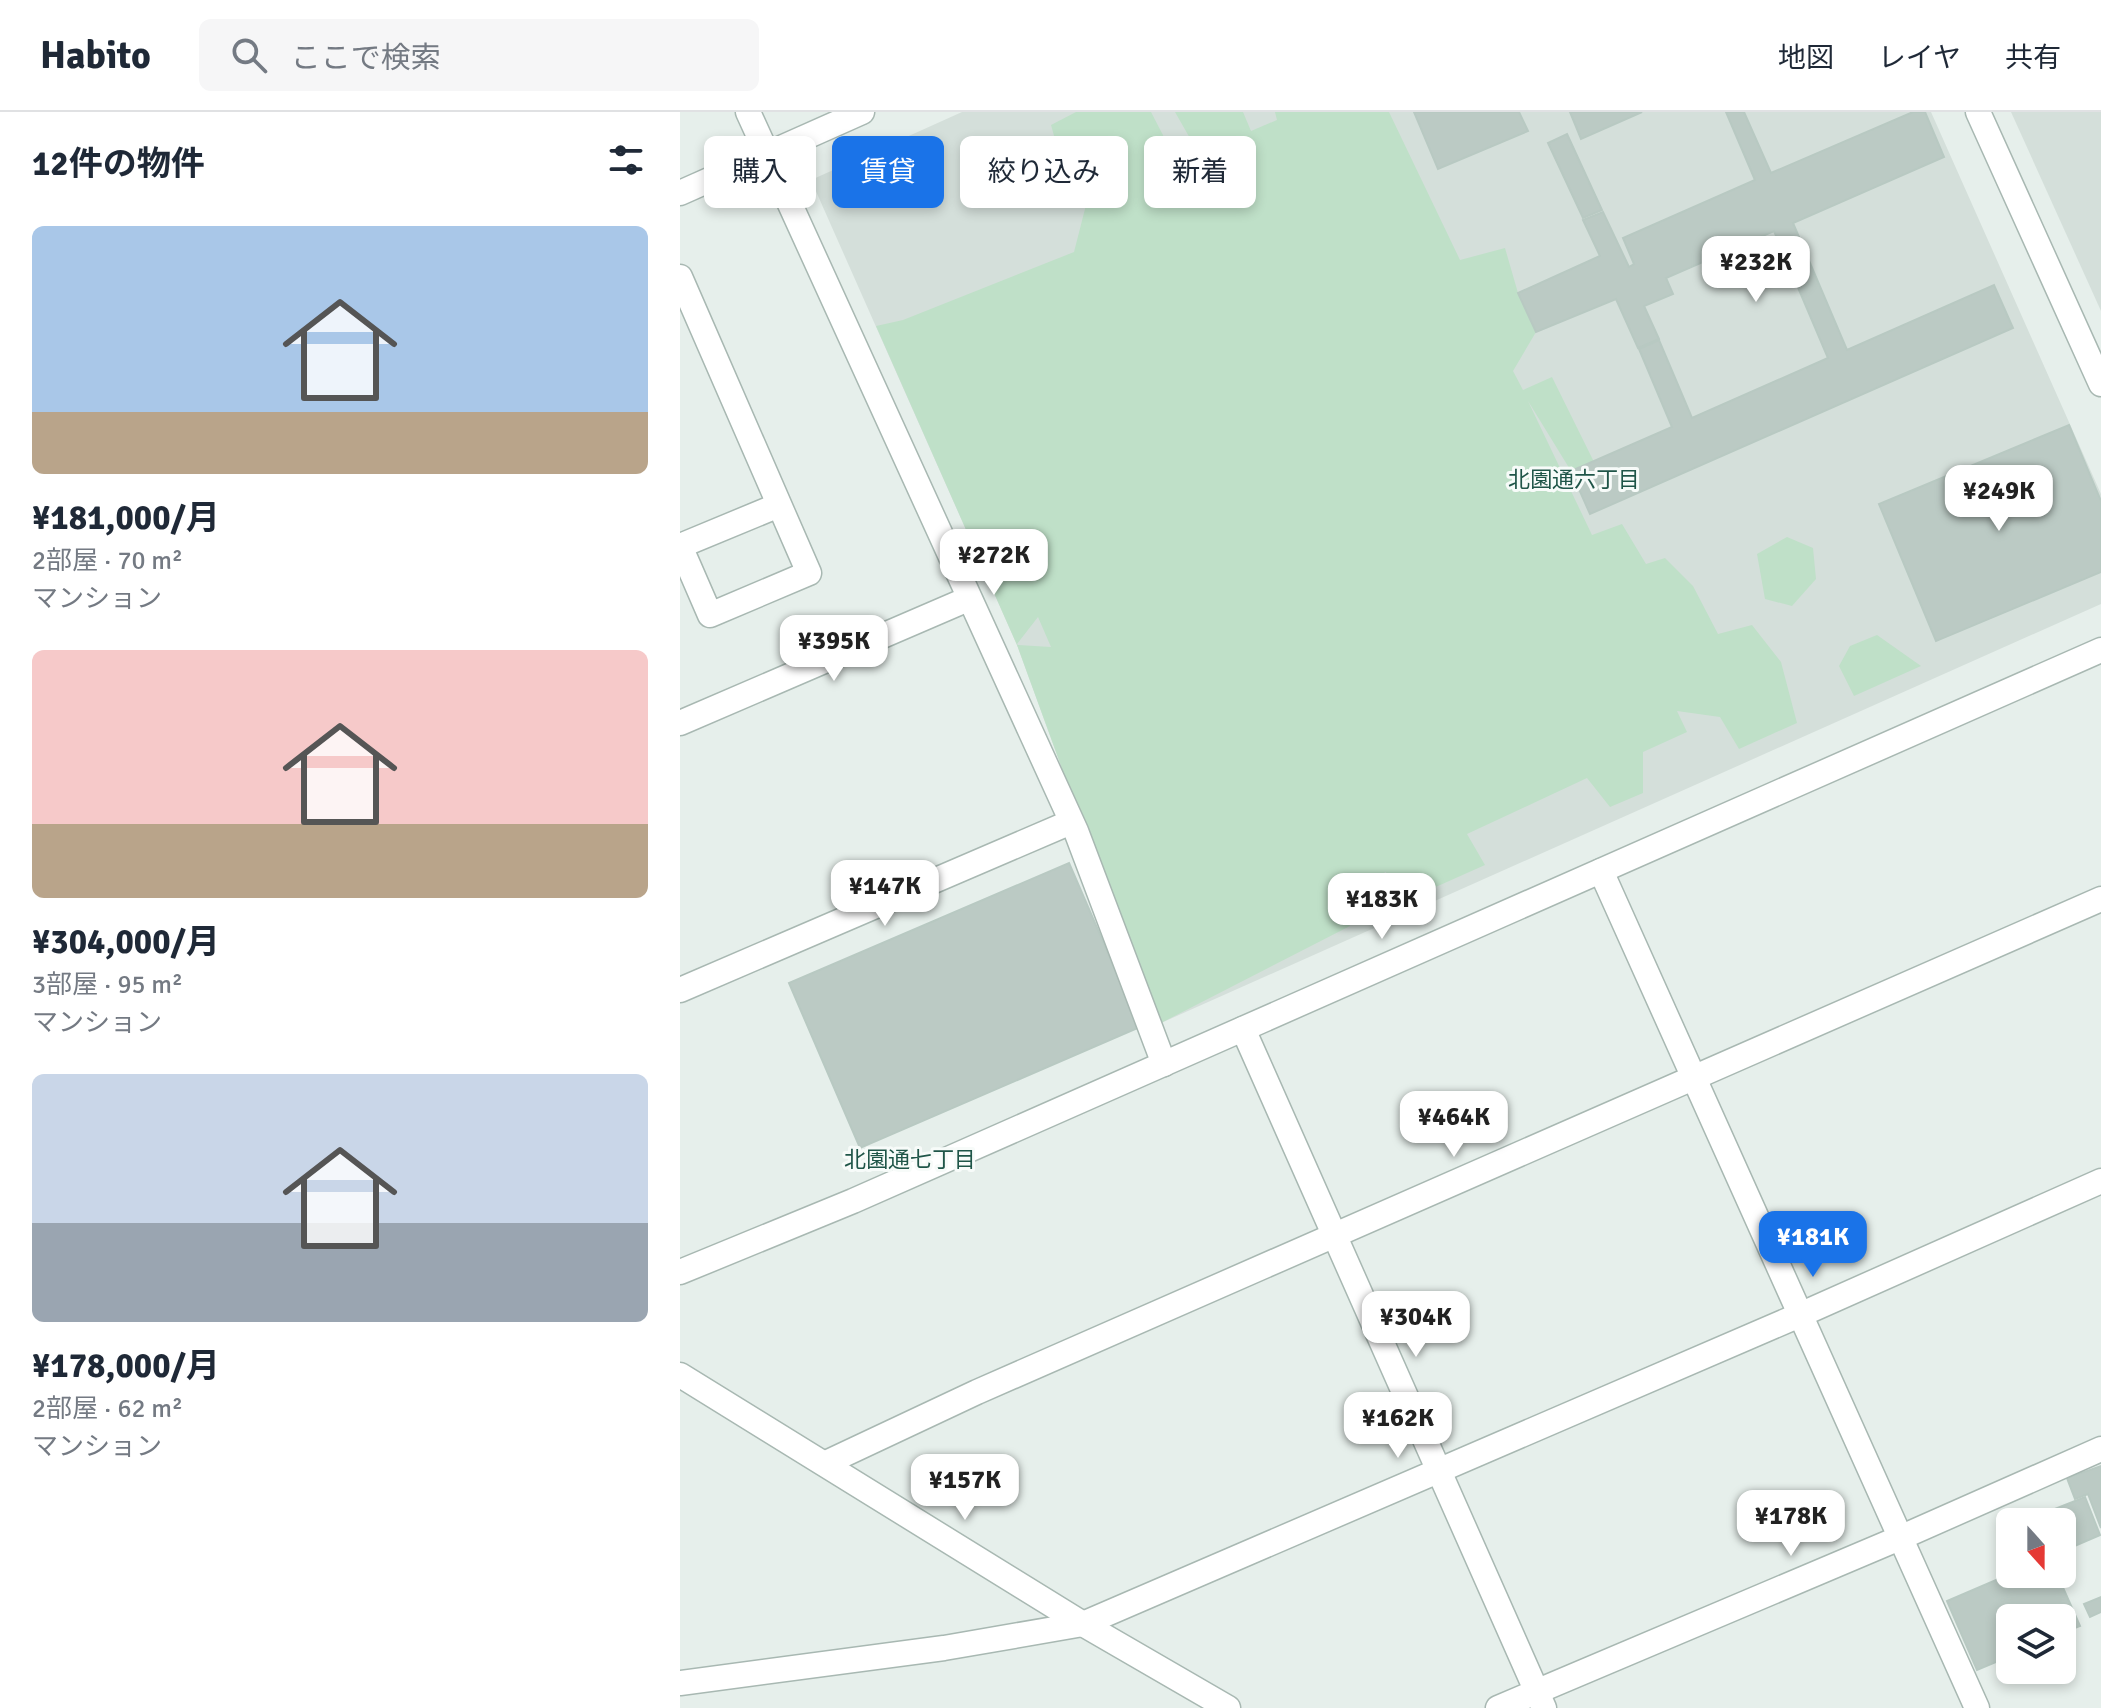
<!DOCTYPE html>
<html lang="ja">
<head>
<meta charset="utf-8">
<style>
  body { margin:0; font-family:Signika,"Noto Sans JP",sans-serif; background:#f6f6f7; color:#1f2937; height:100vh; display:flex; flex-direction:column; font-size:30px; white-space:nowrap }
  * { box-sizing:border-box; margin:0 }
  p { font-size:26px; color:#747a83 }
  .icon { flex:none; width:44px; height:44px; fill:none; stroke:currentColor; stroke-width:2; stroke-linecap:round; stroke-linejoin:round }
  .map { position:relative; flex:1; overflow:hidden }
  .drawer { display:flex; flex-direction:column; background:#fff; width:680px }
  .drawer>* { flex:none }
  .guide { position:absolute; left:24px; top:24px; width:760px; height:72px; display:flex; gap:16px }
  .needle { width:52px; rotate:159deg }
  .buttons { position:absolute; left:1316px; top:1396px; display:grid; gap:16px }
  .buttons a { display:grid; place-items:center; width:80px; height:80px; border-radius:12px; background:#fff; box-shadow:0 4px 12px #0003; font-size:40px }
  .price { position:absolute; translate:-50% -68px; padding:0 18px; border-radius:16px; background:#fff; color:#222; font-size:26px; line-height:52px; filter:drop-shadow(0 2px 4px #0008) }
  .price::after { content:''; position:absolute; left:50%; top:48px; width:24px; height:18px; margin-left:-12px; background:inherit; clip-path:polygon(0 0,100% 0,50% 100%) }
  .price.current { background:#1a73e8; color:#fff }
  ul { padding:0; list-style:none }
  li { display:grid; align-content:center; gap:16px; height:424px; padding:0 32px }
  li span { display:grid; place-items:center; height:248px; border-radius:12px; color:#555 }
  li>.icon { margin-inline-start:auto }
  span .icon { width:144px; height:144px; fill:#fffc; stroke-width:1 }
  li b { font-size:34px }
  h2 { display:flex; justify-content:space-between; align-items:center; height:96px; padding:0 32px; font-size:34px }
  .pill { padding:0 28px; border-radius:12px; background:#fff; box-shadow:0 4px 12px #0003; font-size:28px; line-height:72px }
  .pill.current { background:#1a73e8; color:#fff }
  header { display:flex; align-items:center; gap:48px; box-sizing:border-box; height:112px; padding:0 40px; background:#fff; border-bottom:2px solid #e0e1e3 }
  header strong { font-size:38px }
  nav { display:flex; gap:44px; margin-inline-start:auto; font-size:28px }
  .search { width:560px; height:72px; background:#f6f6f7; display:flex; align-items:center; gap:20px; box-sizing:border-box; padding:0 28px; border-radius:12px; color:#747a83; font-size:30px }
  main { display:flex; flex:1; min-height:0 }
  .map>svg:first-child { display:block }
  .built { fill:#d4dfda }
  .green { fill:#bfe0c8; fill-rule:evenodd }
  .building { fill:#bbcac4; stroke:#b8c9c2; stroke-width:2 }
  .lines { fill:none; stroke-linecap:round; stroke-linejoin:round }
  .minor-casing { stroke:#a8b8b2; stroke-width:27 }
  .tertiary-casing { stroke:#a8b8b2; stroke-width:27 }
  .minor { stroke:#fff; stroke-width:24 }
  .tertiary { stroke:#fff; stroke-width:24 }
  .labels { text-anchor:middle; stroke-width:6; stroke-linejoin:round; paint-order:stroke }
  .neighbourhood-label { font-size:22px; fill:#1f5548; stroke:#f7fbf9 }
</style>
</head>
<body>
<header>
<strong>Habito</strong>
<div class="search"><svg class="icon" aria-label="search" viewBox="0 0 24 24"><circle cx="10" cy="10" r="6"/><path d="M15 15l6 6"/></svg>ここで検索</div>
<nav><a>地図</a><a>レイヤ</a><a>共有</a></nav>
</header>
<main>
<section class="drawer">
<h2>12件の物件<svg class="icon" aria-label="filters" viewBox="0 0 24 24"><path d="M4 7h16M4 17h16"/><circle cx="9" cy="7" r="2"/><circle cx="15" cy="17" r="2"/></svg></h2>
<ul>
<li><span style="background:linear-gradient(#a9c7e8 75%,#b9a48a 0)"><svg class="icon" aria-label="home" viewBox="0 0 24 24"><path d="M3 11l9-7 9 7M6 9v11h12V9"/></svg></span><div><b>¥181,000/月</b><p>2部屋 · 70 m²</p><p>マンション</p></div></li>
<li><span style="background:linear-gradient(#f6c9c9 70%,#b9a48a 0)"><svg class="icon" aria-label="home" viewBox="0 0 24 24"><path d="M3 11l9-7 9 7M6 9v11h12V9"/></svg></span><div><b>¥304,000/月</b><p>3部屋 · 95 m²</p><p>マンション</p></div></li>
<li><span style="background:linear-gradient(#c9d6e8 60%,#9aa5b1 0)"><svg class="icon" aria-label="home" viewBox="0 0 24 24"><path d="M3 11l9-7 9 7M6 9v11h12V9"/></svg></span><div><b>¥178,000/月</b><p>2部屋 · 62 m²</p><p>マンション</p></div></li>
</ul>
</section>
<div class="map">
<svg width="1421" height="1596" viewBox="0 0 1421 1596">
  <rect width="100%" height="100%" fill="#e6efeb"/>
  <g class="built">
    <polygon points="282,0 1251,0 1421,382 1421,492 481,911 474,909 337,533 131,68"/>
    <polygon points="1331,0 1421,0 1421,199"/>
  </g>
  <g class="green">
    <path d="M396,0H471L498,52L519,42L495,0H563L571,19L597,8L595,0H709L780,148L825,136L838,181L856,220L833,259L843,278L872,265L914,350L891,359L848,289L912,423L942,412L966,452L985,446L1013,474L1038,522L1072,513L1101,550L1117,611L1059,637L1040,605L997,599L1007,620L963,640V681L930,695L907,666L787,722L805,753L713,794L706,760L653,784L670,814L481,911L474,909L337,533L196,214L223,208L394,140L406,93L417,87L387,70L371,13ZM358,505L371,535L338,533L337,532Z"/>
    <polygon points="1107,425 1133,436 1136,467 1112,494 1085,487 1077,442"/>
    <polygon points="1197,523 1241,554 1174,584 1159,554 1170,534"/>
  </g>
  <g class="building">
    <polygon points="734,0 839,0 848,19 758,57"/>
    <polygon points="890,0 962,0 901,27"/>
    <polygon points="1046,0 1064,0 1091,61 1233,0 1245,0 1264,45 1113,111 1167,238 1314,173 1333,216 910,402 891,359 992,315 959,237 979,228 1012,306 1148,246 1094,119 986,166 993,182 964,194 979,227 958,236 936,187 856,220 838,181 920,144 903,108 923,100 949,155 954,152 943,126 1075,68"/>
    <polygon points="887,22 922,98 903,106 868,31"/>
    <polygon points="1389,313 1421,389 1421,460 1256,529 1199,392"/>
    <polygon points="389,751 460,915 180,1036 109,871"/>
    <polygon points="1421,1354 1421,1416 1408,1382 1395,1387 1387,1366"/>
    <polygon points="1405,1385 1420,1423 1383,1439 1382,1410 1372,1410 1367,1400"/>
    <polygon points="1330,1462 1377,1462 1400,1514 1382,1521 1382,1506 1330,1506 1330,1544 1297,1558 1267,1489"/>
    <polygon points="1421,1485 1421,1500 1410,1505 1404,1492"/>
  </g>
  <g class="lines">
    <defs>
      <g id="minor">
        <polyline points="68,0 396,719 484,952"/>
        <polyline points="0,81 182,0"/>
        <polyline points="0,165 129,461 30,503 0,434 99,393"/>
        <polyline points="0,611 288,487"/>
        <polyline points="921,759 1297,1596"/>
        <polyline points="0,878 391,710"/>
        <polyline points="563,917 864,1596"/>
        <polyline points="0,1263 403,1512 548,1596"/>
        <polyline points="146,1351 297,1280 1421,787"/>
        <polyline points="0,1571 264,1536 403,1512 1122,1202 1421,1069"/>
        <polyline points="818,1596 1222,1425 1421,1337"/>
      </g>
      <g id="tertiary">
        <polyline points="1298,0 1421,272"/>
        <polyline points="0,1160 173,1089 1421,538"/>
      </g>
    </defs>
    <use href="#minor" class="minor-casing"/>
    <use href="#tertiary" class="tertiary-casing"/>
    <use href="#minor" class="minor"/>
    <use href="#tertiary" class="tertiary"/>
  </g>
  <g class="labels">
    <g class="neighbourhood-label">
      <text x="894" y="375">北園通六丁目</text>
      <text x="230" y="1055">北園通七丁目</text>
    </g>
  </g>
</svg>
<div class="buttons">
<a><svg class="needle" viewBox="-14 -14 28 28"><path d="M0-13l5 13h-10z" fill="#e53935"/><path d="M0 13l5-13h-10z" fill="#747a83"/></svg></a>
<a><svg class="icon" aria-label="layers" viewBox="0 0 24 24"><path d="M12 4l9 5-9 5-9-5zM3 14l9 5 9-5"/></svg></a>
</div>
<b class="price" style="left:1076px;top:192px">¥232K</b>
<b class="price" style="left:1319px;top:421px">¥249K</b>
<b class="price" style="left:314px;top:485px">¥272K</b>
<b class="price" style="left:154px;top:571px">¥395K</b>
<b class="price" style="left:205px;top:816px">¥147K</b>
<b class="price" style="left:702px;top:829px">¥183K</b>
<b class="price" style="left:774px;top:1047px">¥464K</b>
<b class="price current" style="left:1133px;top:1167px">¥181K</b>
<b class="price" style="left:736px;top:1247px">¥304K</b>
<b class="price" style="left:718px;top:1348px">¥162K</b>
<b class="price" style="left:285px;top:1410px">¥157K</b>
<b class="price" style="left:1111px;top:1446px">¥178K</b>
<div class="guide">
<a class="pill">購入</a>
<a class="pill current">賃貸</a>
<a class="pill">絞り込み</a>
<a class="pill">新着</a>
</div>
</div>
</main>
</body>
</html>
